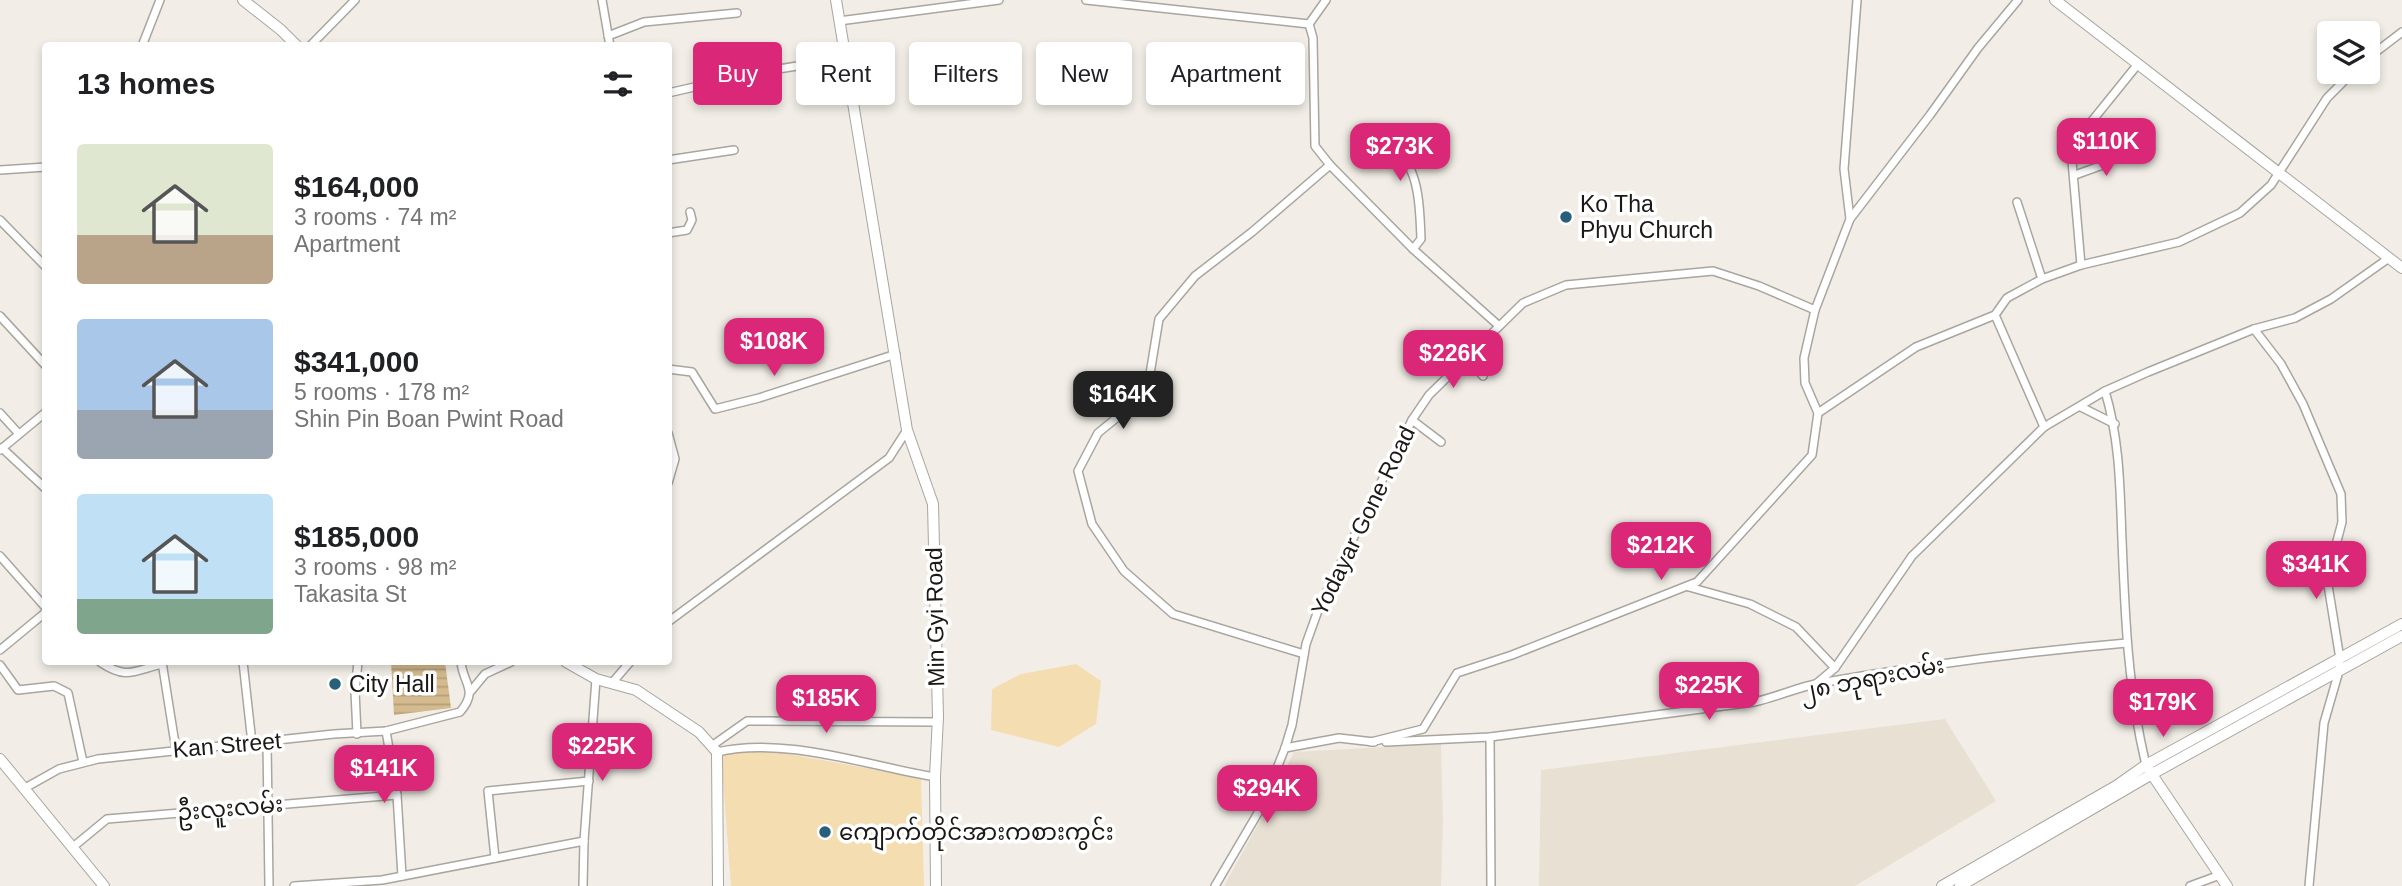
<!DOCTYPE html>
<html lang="en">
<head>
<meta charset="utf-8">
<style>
  body { margin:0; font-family:Arial,"Noto Sans Myanmar",sans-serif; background:#f6f6f6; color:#202124; height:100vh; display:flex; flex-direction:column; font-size:26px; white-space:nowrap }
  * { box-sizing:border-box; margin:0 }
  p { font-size:23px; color:#757577 }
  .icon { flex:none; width:38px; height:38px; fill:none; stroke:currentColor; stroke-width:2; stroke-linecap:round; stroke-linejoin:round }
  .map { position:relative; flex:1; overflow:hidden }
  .drawer { position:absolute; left:42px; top:42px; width:630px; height:623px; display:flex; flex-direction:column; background:#fff; border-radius:7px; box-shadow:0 4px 10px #0003 }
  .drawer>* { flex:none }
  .banner { position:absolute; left:693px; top:42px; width:665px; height:63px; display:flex; gap:14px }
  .tools { position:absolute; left:2317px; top:21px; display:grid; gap:14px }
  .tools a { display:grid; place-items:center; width:63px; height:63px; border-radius:7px; background:#fff; box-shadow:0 4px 10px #0003; font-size:35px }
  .price { position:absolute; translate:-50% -60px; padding:0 16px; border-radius:14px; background:#db2777; color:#fff; font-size:23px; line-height:46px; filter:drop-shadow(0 2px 4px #0008) }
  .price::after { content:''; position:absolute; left:50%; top:42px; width:21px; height:16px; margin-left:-10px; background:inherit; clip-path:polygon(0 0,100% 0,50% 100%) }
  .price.selected { background:#222; color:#fff }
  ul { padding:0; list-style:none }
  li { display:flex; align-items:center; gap:21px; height:175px; padding:0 35px }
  li span { display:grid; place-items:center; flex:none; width:196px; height:140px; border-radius:7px; color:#555 }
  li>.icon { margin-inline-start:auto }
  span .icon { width:84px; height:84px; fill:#fffc; stroke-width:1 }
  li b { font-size:30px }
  h2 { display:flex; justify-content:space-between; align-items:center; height:84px; padding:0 35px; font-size:30px }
  .chip { padding:0 24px; border-radius:7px; background:#fff; box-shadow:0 4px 10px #0003; font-size:24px; line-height:63px }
  .chip.selected { background:#db2777; color:#fff }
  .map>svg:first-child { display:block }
  .built { fill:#e8e0d3 }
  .green { fill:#f5ddb2 }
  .water { fill:url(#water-rules) }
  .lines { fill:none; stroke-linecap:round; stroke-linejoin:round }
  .street-casing { stroke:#a9a59f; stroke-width:10 }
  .secondary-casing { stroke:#a9a59f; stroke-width:12 }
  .street { stroke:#fff; stroke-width:7 }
  .secondary { stroke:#fff; stroke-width:10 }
  .poi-dot { fill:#28607a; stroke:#fff; stroke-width:2.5 }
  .labels { text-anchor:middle; stroke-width:7; stroke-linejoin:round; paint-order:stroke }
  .poi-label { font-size:23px; fill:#1b1917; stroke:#fff; text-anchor:start }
  .street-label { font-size:23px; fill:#1b1917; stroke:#fff }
</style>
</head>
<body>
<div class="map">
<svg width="2402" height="886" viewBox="0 0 2402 886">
  <defs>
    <pattern id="water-rules" width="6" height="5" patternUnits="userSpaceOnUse" patternTransform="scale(1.75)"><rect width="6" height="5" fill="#d4ba8e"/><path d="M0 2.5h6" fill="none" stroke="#b59f7a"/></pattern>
  </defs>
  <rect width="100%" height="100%" fill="#f2eee7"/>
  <g class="built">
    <polygon points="1945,719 1996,801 1855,886 1539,886 1541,770"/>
    <polygon points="1441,744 1443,822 1441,886 1224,886 1262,817 1294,752"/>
  </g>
  <g class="green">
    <polygon points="1076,664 1101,681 1096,724 1059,747 991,730 992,689 1021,674"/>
    <polygon points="733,744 921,778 924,886 731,886 721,755"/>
  </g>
  <polygon class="water" points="391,662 445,662 451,708 394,715"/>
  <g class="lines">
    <defs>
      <g id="street">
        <polyline points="602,0 610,46"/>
        <polyline points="1086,0 1309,24"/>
        <polyline points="1326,0 1309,24 1313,38 1315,146 1330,165 1413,249 1498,325"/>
        <polyline points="839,21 999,0"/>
        <polyline points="608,36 644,22 737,13"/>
        <polyline points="142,46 160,0"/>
        <polyline points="310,46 355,0"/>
        <polyline points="2368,58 2402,32"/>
        <polyline points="668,93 760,72 846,58"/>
        <path d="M1358,138C1370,143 1395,151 1403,159C1420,175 1420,217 1421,239L1413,249"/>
        <polyline points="668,160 734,150"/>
        <polyline points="0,170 46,167"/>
        <polyline points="2075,175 2100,166 2119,151"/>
        <polyline points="2017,202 2042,279"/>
        <polyline points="1850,219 1930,115 1978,48 2018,0"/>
        <polyline points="0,220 46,267"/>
        <polyline points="668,233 687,230 692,220 690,212"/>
        <polyline points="2081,265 2072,161 2075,142 2138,64"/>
        <polyline points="1995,315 2044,427"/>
        <polyline points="0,316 46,366"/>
        <polyline points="2254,329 2281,364 2303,404 2341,494 2342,522 2327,579 2340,659 2339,671 2324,723 2309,886"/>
        <polyline points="1467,357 1483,376"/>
        <polyline points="668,369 692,372 715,409 759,398 896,354"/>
        <path d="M2105,391C2120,441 2120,489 2122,540C2125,616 2128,691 2146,765"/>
        <polyline points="2081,407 2115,424"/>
        <polyline points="0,413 19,434"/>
        <polyline points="1818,413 1916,347 1995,315 2007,298 2042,279 2081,265 2179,242 2240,213 2271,185 2327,98 2353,72"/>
        <polyline points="1412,420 1441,442"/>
        <polyline points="668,433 675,459 668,483"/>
        <polyline points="2,448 46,489"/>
        <polyline points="0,450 46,412"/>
        <polyline points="0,556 46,608"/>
        <polyline points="1689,587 1750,604 1796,627 1835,668"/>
        <polyline points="668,622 889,458 907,430"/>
        <polyline points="0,650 46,612"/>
        <polyline points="1304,654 1173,614 1124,571 1092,524 1078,471 1098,433 1131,406 1149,380 1159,319 1195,276 1252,232 1330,165"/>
        <path d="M100,662C127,680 133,671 162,664"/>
        <polyline points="162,662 176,750"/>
        <polyline points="243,662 252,743"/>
        <polyline points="0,665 18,690 54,686 68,693 83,762"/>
        <polyline points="612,683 630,662"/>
        <polyline points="1817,683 1835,668 1912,556 2044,427 2105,391 2148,372 2254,329 2295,318 2331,299 2389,258"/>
        <polyline points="471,691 485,674 511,662"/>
        <polyline points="386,731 397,795 402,876"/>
        <polyline points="357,734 355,691 358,662"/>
        <polyline points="1490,737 1491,886"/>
        <polyline points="267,742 269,886"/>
        <polyline points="1371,742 1423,729 1457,673 1512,655 1697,582 1812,455 1818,413 1805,383 1804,358 1815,310 1850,219 1844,169 1857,0"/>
        <path d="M1386,742L1490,737L1754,702C1777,697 1798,687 1820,683C1922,665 2024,652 2127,643"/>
        <polyline points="713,745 747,721 937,722"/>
        <polyline points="1285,748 1339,738 1374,742"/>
        <path d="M717,752C785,736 868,766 935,777"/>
        <path d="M25,788L59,769L98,759L334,734L386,731L460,712C479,690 463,684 461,662"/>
        <polyline points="73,847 107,819 397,795"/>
        <polyline points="495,858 488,791 589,781"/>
        <polyline points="294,886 382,880 584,841"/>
        <polyline points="583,886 584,841 596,679"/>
        <polyline points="1215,886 1262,806 1285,748 1292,725 1306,644 1320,605 1412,420 1429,395 1523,303 1566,285 1713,271 1759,286 1815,310"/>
        <polyline points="2190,886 2220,875"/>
      </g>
      <g id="secondary">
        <polyline points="243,0 281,30 297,46"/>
        <polyline points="836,0 907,430 933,504 938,717 935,777 936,886"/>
        <polyline points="2055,0 2402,268"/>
        <polyline points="566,662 596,679 636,690 699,732 717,752 718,886"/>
        <polyline points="0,759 104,886"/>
        <polyline points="2149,770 2227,886"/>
        <polyline points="1942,886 2116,786 2146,765 2402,624"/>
        <polyline points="1960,886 2152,774 2402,636"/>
      </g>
    </defs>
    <use href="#street" class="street-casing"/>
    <use href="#secondary" class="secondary-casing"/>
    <use href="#street" class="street"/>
    <use href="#secondary" class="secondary"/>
  </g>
  <g class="poi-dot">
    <circle cx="1566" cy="217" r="7"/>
    <circle cx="335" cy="684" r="7"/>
    <circle cx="825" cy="832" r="7"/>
  </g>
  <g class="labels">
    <g class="poi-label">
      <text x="1580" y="212">Ko Tha<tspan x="1580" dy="26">Phyu Church</tspan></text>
      <text x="349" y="692">City Hall</text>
      <text x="839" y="840">ကျောက်တိုင်အားကစားကွင်း</text>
    </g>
    <g class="street-label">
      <text transform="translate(1363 521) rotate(-64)" y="8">Yodayar Gone Road</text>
      <text transform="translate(935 617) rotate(-91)" y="8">Min Gyi Road</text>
      <text transform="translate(1872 678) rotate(-11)" y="8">၂၈ ဘုရားလမ်း</text>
      <text transform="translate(227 745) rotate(-5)" y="8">Kan Street</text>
      <text transform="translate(230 808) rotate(-5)" y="8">ဦးလူးလမ်း</text>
    </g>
  </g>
</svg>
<div class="tools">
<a><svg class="icon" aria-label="layers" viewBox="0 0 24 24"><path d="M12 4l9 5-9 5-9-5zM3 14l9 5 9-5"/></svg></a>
</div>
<b class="price" style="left:2106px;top:178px">$110K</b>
<b class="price" style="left:1400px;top:183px">$273K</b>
<b class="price" style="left:774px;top:378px">$108K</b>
<b class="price" style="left:1453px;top:390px">$226K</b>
<b class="price selected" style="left:1123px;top:431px">$164K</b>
<b class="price" style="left:1661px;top:582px">$212K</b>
<b class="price" style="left:2316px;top:601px">$341K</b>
<b class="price" style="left:1709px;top:722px">$225K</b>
<b class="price" style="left:826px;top:735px">$185K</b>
<b class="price" style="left:2163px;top:739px">$179K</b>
<b class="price" style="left:602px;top:783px">$225K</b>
<b class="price" style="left:384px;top:805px">$141K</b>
<b class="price" style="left:1267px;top:825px">$294K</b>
<div class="banner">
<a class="chip selected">Buy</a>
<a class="chip">Rent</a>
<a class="chip">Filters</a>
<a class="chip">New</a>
<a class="chip">Apartment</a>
</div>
<section class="drawer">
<h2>13 homes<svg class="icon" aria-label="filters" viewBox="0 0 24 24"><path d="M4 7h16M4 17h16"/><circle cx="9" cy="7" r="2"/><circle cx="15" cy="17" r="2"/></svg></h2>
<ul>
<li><span style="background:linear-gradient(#dfe7d0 65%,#b9a48a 0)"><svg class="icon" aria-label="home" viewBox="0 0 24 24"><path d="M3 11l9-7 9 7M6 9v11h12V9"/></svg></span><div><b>$164,000</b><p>3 rooms · 74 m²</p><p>Apartment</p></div></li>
<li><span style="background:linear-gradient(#a9c7e8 65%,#9aa5b1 0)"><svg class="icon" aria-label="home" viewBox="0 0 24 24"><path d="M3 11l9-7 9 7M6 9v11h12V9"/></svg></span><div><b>$341,000</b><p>5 rooms · 178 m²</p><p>Shin Pin Boan Pwint Road</p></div></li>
<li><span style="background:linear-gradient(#bfe0f5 75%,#7fa58c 0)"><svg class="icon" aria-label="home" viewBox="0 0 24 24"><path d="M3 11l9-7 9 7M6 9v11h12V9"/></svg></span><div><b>$185,000</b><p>3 rooms · 98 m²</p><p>Takasita St</p></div></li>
</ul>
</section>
</div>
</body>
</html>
